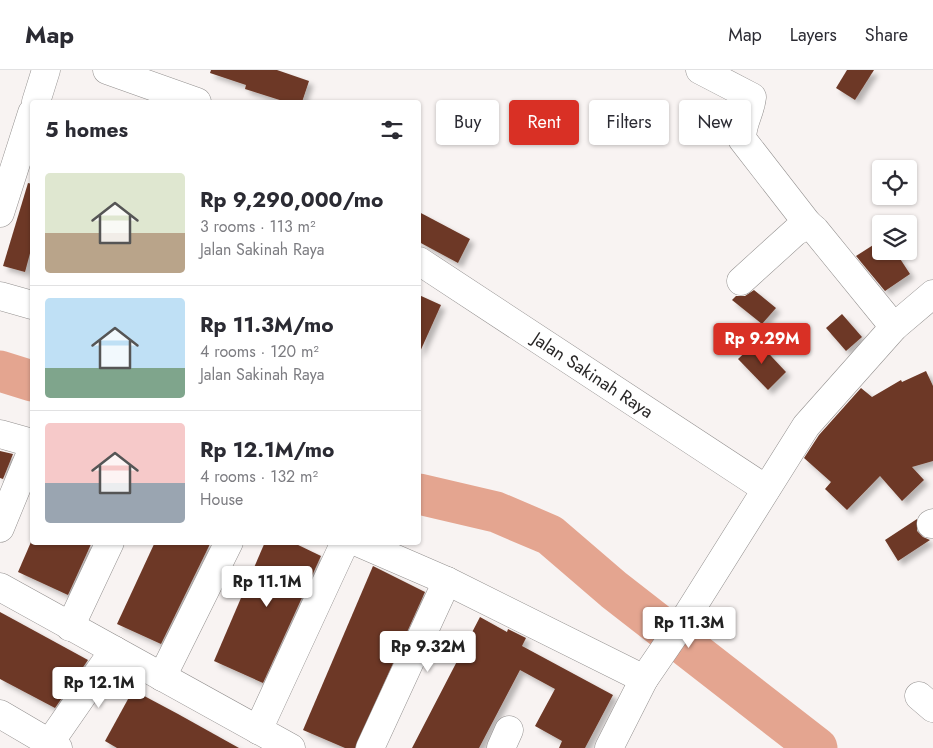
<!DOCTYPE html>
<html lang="en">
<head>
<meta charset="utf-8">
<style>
  body { margin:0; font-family:Jost,sans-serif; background:#f7f7f7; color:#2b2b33; height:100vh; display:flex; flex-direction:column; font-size:19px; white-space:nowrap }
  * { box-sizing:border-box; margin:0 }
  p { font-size:16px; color:#7c7c81 }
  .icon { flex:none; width:28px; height:28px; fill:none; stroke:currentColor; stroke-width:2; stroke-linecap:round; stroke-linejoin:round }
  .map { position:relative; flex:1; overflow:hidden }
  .panel { position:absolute; left:30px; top:30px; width:391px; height:445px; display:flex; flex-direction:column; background:#fff; border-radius:5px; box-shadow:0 1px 4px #0004 }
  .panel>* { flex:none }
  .guide { position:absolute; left:436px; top:30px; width:421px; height:45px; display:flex; gap:10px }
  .controls { position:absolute; left:872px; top:90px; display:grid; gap:10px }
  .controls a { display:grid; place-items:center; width:45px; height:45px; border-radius:5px; background:#fff; box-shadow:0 1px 4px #0004; font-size:25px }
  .price { position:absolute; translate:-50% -42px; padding:0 11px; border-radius:5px; background:#fff; color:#222; font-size:16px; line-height:32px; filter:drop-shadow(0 1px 2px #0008) }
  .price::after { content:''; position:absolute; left:50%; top:30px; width:15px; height:11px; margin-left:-8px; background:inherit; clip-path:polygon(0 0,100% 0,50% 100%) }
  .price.active { background:#d93025; color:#fff }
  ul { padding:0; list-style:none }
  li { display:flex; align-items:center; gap:15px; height:125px; padding:0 15px }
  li+li { border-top:1px solid #e1e1e2 }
  li span { display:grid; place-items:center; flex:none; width:140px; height:100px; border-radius:5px; color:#555 }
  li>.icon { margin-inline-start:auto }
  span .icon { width:60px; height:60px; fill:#fffc; stroke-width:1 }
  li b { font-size:21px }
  h2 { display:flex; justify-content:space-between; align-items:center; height:60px; padding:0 15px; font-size:21px }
  .pill { padding:0 18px; border-radius:5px; background:#fff; box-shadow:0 1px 4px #0004; font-size:18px; line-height:45px }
  .pill.active { background:#d93025; color:#fff }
  header { display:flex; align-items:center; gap:30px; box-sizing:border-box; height:70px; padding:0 25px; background:#fff; border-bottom:1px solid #e1e1e2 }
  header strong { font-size:24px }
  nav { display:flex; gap:28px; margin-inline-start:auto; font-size:18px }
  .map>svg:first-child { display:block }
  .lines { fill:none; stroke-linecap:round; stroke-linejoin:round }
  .river { stroke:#e4a590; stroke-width:41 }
  .building { fill:#6d3826; filter:url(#shadow) }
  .minor-casing { stroke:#93908f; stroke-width:29 }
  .minor { stroke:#fff; stroke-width:28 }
  .labels { text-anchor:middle; stroke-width:5; stroke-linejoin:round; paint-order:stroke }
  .street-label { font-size:18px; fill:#292727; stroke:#fff }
</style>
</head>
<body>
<header>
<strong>Map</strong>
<nav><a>Map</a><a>Layers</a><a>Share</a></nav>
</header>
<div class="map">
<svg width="933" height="678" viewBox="0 0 933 678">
  <defs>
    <filter id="shadow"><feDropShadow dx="4.5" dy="4.5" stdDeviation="2.5" flood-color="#0004"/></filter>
  </defs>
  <rect width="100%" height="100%" fill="#f8f3f2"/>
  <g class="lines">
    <g class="river">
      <polyline points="0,301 32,311"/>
      <polyline points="419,424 496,442 550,465 614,520 817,678"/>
    </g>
  </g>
  <g class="building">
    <polygon points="211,0 277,0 309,11 302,32 286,32 245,19 246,15 210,3"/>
    <polygon points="847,0 874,0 855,30 836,18"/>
    <polygon points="28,113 32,114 32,176 25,202 3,196"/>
    <polygon points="419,142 470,169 458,193 419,172"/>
    <polygon points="881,170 881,181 895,181 910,204 885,221 856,186"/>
    <polygon points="754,220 776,238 762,254 732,230 736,226 745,226"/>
    <polygon points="419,225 441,235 419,284"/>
    <polygon points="842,244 862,267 846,281 826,258"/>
    <polygon points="757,271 786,302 768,320 738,289"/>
    <polygon points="926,301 933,316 933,391 912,397 924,410 902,431 880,406 847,440 825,419 831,412 804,388 819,365 861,318 872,327 901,310 902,312"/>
    <polygon points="0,381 13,384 3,409 0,408"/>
    <polygon points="917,449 917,461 923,467 930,470 898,491 885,470"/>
    <polygon points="31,472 92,472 68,525 18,502"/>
    <polygon points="155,472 211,472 161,574 117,554"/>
    <polygon points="265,472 292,472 321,486 263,613 214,591"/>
    <polygon points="373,496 425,522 355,678 345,678 303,660"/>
    <polygon points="0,542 88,590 55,638 0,609"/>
    <polygon points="480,547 507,562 508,559 526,568 522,576 613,625 585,678 559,678 562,671 535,656 555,619 520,600 479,678 412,678"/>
    <polygon points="133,620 178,644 239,678 117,678 105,671"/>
  </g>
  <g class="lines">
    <defs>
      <g id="minor">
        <polyline points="107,0 197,32"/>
        <path d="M700,0L752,27C750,44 742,52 742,69L808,154"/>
        <polyline points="36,32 46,0"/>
        <polyline points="0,143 32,43"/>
        <path id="s1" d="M419,191L766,419"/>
        <polyline points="741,211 795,162 808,154 815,160 894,257"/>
        <polyline points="0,226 32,235"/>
        <polyline points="0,364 32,373"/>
        <polyline points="931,454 933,453"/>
        <polyline points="0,458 32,380"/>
        <polyline points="357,472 447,511 644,609"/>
        <polyline points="0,517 291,678"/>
        <polyline points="70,557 110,472"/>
        <polyline points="162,607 229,472"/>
        <polyline points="919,626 933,638"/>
        <polyline points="0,644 58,678"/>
        <polyline points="258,660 345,472"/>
        <polyline points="46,678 114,580"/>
        <polyline points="370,678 447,511"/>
        <polyline points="501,678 509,660"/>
        <polyline points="609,678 644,609 683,552 806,356 894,257 933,224"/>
      </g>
    </defs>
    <use href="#minor" class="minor-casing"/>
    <use href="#minor" class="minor"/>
  </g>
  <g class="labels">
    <g class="street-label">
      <text dy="6" stroke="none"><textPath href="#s1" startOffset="208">Jalan Sakinah Raya</textPath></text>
    </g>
  </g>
</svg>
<div class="controls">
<a><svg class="icon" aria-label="locate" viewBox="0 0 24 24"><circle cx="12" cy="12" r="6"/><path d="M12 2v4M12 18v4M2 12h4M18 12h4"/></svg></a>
<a><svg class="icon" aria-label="layers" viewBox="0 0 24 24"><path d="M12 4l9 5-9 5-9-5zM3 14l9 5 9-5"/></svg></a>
</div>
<b class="price active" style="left:762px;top:295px">Rp 9.29M</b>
<b class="price" style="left:267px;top:538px">Rp 11.1M</b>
<b class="price" style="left:689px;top:579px">Rp 11.3M</b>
<b class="price" style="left:428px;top:603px">Rp 9.32M</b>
<b class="price" style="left:99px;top:639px">Rp 12.1M</b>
<div class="guide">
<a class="pill">Buy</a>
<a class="pill active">Rent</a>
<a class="pill">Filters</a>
<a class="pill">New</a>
</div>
<section class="panel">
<h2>5 homes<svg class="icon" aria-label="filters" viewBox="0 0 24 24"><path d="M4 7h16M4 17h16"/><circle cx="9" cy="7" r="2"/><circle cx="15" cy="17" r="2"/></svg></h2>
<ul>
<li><span style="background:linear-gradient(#dfe7d0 60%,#b9a48a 0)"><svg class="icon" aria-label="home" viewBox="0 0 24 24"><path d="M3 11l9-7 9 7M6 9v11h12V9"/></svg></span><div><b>Rp 9,290,000/mo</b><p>3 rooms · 113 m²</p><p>Jalan Sakinah Raya</p></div></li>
<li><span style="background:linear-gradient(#bfe0f5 70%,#7fa58c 0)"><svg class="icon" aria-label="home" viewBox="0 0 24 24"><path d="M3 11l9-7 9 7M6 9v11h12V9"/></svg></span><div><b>Rp 11.3M/mo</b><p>4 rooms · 120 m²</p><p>Jalan Sakinah Raya</p></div></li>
<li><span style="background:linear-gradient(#f6c9c9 60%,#9aa5b1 0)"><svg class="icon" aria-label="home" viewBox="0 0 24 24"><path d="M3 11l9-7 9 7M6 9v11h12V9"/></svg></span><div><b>Rp 12.1M/mo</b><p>4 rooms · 132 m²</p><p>House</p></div></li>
</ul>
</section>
</div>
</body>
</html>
